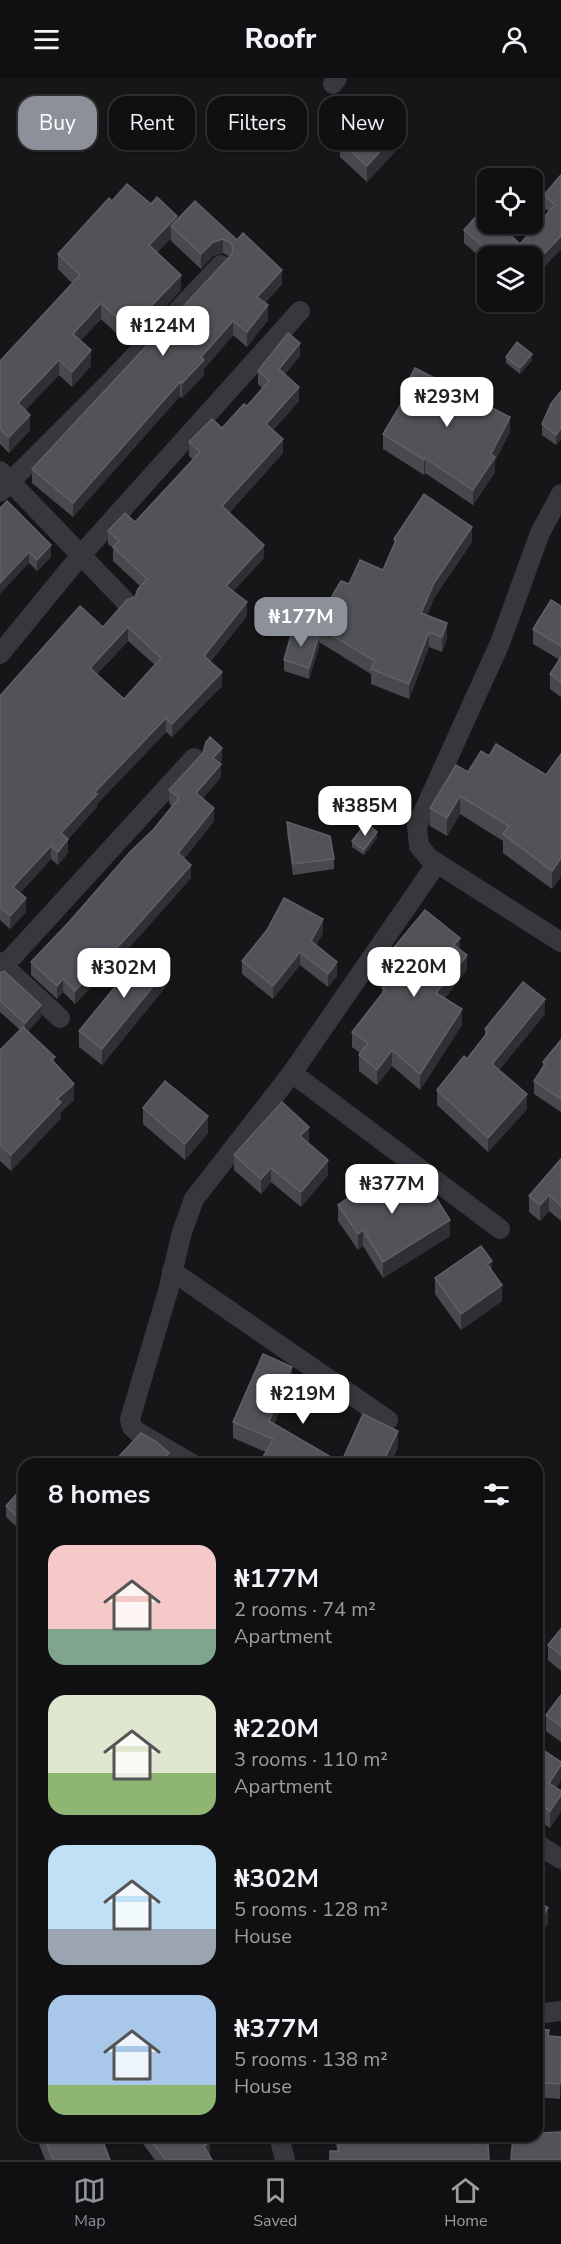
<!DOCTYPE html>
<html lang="en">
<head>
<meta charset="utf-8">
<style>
  body { margin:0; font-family:"Nunito Sans",sans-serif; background:#19191b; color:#f1f3f6; height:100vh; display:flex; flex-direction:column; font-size:22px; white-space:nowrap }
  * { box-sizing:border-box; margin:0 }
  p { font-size:20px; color:#9c9d9f }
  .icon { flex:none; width:33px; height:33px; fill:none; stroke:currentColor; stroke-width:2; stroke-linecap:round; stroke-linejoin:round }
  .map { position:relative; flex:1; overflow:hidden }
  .details { position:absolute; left:18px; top:1380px; width:525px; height:684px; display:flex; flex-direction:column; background:#101012; border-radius:18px; box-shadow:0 2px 4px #0004,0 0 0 2px #303032 }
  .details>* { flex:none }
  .top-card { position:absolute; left:18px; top:18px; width:525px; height:54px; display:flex; gap:12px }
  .fabs { position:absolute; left:477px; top:90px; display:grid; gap:12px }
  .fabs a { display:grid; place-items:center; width:66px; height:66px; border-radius:12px; background:#101012; box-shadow:0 2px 4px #0004,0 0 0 2px #303032; font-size:30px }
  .price { position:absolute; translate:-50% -51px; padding:0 14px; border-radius:12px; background:#fff; color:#222; font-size:20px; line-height:39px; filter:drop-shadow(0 2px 3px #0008) }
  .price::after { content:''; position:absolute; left:50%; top:36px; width:18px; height:14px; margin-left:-9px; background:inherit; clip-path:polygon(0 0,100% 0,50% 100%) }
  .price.active { background:#8c9099; color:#fff }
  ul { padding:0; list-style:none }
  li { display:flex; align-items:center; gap:18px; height:150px; padding:0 30px }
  li span { display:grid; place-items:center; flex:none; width:168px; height:120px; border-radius:18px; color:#555 }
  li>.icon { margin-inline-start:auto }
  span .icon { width:72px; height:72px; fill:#fffc; stroke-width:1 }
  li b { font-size:26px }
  h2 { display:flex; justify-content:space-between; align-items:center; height:72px; padding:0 30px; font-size:26px }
  .chip { padding:0 21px; border-radius:18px; background:#101012; box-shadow:0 2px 4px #0004,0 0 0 2px #303032; font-size:21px; line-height:54px }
  .chip.active { background:#8c9099; color:#fff }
  header { display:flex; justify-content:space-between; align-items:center; height:78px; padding:0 30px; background:#101012; font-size:27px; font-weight:800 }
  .dock { display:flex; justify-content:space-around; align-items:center; height:84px; border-top:2px solid #303032; background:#101012; font-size:16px; color:#9c9d9f }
  .dock a { display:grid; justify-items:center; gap:3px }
  .dock .active { color:#8c9099 }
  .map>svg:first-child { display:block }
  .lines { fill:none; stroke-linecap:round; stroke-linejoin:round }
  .minor { stroke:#37383d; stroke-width:20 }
  .wall { fill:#47494d; fill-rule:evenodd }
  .shaded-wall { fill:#2f3033 }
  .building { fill:#525359; stroke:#5f6168; stroke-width:1.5; fill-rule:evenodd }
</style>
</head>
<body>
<header><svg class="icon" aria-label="menu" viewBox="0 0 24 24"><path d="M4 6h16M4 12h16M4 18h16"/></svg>Roofr<svg class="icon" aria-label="person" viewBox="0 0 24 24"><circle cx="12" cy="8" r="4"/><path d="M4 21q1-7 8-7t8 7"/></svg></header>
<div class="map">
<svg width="561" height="2082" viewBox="0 0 561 2082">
  <rect width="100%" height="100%" fill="#161618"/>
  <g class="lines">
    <g class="minor">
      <polyline points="333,6 337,0"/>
      <polyline points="0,393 126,524"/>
      <polyline points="0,414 114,300 221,187"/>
      <polyline points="561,416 540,455 500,565 417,748 419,768 429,780 561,864"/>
      <polyline points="0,576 81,477 300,233"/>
      <polyline points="0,884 4,888 194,680"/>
      <polyline points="4,888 60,940"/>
      <polyline points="292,995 500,1151"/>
      <polyline points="172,1193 388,1342"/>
      <polyline points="192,1386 139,1355 132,1349 130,1341 168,1213 182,1154 194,1121 292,995 437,785"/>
      <polyline points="537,1766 561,1781"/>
      <polyline points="537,1936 561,1933"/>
      <polyline points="279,2058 285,2082"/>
    </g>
  </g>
  <g class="wall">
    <polygon points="340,63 402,66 367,104 340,79"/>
    <polygon points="561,97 561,171 544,189 544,196 532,213 532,178 488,178 488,186 464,165 464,152 520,166 549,134 544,130 544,117"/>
    <polygon points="112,123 151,126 177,142 195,123 282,206 265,225 268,242 247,269 233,257 204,291 204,297 182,320 180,318 73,439 32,405 32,391 230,179 223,175 213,178 201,191 171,163 171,160 157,175 181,212 129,267 101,241 80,263 91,288 72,309 59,297 25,332 30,352 9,375 0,366 0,283 72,205 58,191 58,176"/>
    <path d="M300,278L285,296L299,323L273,352L283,375L229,435L264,480L233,513L247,538L210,584L222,608L172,659L166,654L97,726V729L68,761V775L58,787L51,781L20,815L26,834L10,851L0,842V618L103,549L135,519L140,508L113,483V470L108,466V453L135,444L193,382L189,378V364L222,350L247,328L262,310L258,306V293ZM128,563L155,587L124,621L97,596Z"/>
    <polygon points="506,279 532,282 520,296 506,285"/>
    <polygon points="561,313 561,361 556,367 542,357 542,346"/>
    <polygon points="401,316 510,354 495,383 495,394 473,427 425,395 424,397 383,371 383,356 401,327"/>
    <polygon points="0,430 51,479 37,493 29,485"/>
    <polygon points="394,461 472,464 434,520 427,537 447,560 442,574 429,569 409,621 371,606 371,596 319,564 319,569 309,601 284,593 284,582 315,556 315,547 349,506 383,492 394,467"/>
    <polygon points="561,528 561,619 550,611 550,596 560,582 533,566 533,551"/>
    <polygon points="561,676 552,811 503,775 503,763 460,736 447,758 430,748 430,730 468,694 489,678 546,697"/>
    <polygon points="222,683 220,685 221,699 203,720 214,743 184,781 191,800 127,872 75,926 63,914 57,921 31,897 31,884 70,843 153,752 172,728 169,725 169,712"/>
    <polygon points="287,744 334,781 334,791 293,797 287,754"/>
    <polygon points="377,760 364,777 352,769 352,763"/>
    <polygon points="323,855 316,867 337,898 328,909 300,887 273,921 242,896 242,883"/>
    <polygon points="460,871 467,892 445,920 462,947 420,1012 392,988 377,1007 359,993 359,977 360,975 352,969 352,954 382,916 382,910 395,889 392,888 392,872"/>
    <polygon points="0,894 41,939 28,953 55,985 74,1022 61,1034 61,1040 11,1093 0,1083 0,972 20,952 0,934"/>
    <polygon points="168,906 102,987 79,969 79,953"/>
    <polygon points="545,936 499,992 527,1031 488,1074 437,1027 437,1012 467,981 485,957 485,951"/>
    <polygon points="561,962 561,1034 534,1016 534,1003 543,989 543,984"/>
    <polygon points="143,1030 208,1055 185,1082 143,1046"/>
    <polygon points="309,1063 307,1065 328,1097 301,1129 271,1104 261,1116 234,1092 234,1077"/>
    <polygon points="561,1081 561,1143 549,1133 540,1143 529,1134 529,1118"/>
    <polygon points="338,1127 415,1127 450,1158 383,1200 363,1168 358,1172 338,1143"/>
    <polygon points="492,1193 502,1223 461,1252 435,1216 435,1200"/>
    <polygon points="292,1305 274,1346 341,1385 398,1369 390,1386 262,1386 262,1381 266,1374 233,1360 233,1344"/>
    <polygon points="24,1408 24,1455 6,1439 6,1428"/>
    <polygon points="561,1551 561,1593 548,1582 548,1567"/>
    <polygon points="561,1617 561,1664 546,1653 546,1637"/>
    <polygon points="537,1668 556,1710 561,1713 561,1733 550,1750 537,1741"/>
    <polygon points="24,1806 24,1829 21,1824 21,1808"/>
    <polygon points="537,1951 549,1958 561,1959 560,2021 537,2019"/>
    <polygon points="36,2058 101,2058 110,2082 45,2082"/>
    <polygon points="141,2058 205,2058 210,2078 212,2082 155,2082 141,2063"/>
    <polygon points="335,2058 475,2058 474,2066 489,2082 330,2082 330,2073 337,2073"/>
  </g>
  <g class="shaded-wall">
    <polygon points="402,49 402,66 367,104 367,88"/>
    <polygon points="177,138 177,154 171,148 171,160 149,183 149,167"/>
    <polygon points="561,158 561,171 544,189 544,196 532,213 532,200 540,180"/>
    <polygon points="223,161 223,175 213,178 201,191 201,176 213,164"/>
    <polygon points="282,192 282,206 257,233 257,219"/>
    <polygon points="181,197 181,212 129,267 129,251"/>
    <polygon points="101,225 101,241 73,271 73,256"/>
    <polygon points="268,227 268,242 247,269 247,254"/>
    <polygon points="233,243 233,257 204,291 204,297 182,320 182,305 201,279"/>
    <polygon points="300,265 300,278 279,304 279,291"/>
    <polygon points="91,272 91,288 72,309 72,294"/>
    <polygon points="532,276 532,282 520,296 520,290"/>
    <polygon points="59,282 59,297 18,340 18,325"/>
    <polygon points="180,304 180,318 73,439 73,425"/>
    <polygon points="299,309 299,323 266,359 266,346"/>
    <polygon points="30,337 30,352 9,375 9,359"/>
    <polygon points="510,339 510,354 495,383 495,394 473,427 473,412"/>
    <polygon points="561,350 561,361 556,367 556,357"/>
    <polygon points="283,361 283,375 222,442 222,428"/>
    <polygon points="425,380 425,395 424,397 424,382"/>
    <polygon points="472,449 472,464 434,520 421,550 421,535 434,505"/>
    <polygon points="51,467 51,479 37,493 37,482"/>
    <polygon points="264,467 264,480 226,521 226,508"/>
    <polygon points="29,474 29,485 0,516 0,505"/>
    <polygon points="247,524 247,538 204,591 204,578"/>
    <polygon points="447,545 447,560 442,574 442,559"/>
    <polygon points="128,549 128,563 90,603 90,590"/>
    <polygon points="429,554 429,569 409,621 409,606"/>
    <polygon points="319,557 319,569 309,601 309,590"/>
    <polygon points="222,594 222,608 172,659 172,646"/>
    <polygon points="166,640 166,654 97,726 97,729 61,768 61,755 95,714"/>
    <polygon points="222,670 222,683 213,693 213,680"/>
    <polygon points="221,686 221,699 196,728 196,715"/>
    <polygon points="460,718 460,736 447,758 447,740"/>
    <polygon points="214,730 214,743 178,788 178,775"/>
    <polygon points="377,754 377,760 364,777 364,772"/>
    <polygon points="68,761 68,775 58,787 58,774"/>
    <polygon points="51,768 51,781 13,823 13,809"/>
    <polygon points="561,780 561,799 552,811 552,793"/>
    <polygon points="191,787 191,800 127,872 75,926 75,913"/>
    <polygon points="26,820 26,834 10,851 10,838"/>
    <polygon points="323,841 323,855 311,877 311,863"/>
    <polygon points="460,860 460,876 454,867"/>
    <polygon points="300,874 300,887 273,921 273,908"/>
    <polygon points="467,877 467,892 436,931 436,915"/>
    <polygon points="337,884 337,898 328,909 328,896"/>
    <polygon points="168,890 168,906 102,987 102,971"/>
    <polygon points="63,901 63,914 57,921 57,908"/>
    <polygon points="545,921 545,936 492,1001 492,986"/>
    <polygon points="41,927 41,939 25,957 25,945"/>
    <polygon points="462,931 462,947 420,1012 420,996"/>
    <polygon points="392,972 392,988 377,1007 377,992"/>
    <polygon points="74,1006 74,1022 61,1034 61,1040 11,1093 11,1077 57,1021"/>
    <polygon points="527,1016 527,1031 488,1074 488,1060"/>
    <polygon points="208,1038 208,1055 185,1082 185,1066"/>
    <polygon points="309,1049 309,1063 300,1073 300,1058"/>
    <polygon points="328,1082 328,1097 301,1129 301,1114"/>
    <polygon points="271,1090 271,1104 261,1116 261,1101"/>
    <polygon points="549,1117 549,1133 540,1143 540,1127"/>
    <polygon points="450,1142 450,1158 383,1200 383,1184"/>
    <polygon points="363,1152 363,1168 358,1172 358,1156"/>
    <polygon points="492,1183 492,1200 487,1186"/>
    <polygon points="502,1207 502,1223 461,1252 461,1236"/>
    <polygon points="292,1289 292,1305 269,1359 269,1343"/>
    <polygon points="398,1353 398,1369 390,1386 382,1386"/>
    <polygon points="169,1375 169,1386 158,1386"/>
    <polygon points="540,1536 540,1547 537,1550 537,1539"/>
    <polygon points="561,1687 561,1703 549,1721 549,1705"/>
    <polygon points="561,1717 561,1733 550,1750 550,1733"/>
    <polygon points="541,1803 541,1820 537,1825 537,1809"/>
    <polygon points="548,1830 548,1846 537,1862 537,1846"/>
    <polygon points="561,1986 561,2001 560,2021 560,2006"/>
    <polygon points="210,2064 210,2077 204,2082 204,2068"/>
  </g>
  <g class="building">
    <polygon points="375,24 402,49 367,88 340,63"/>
    <polygon points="561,97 561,158 540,180 544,183 532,200 532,178 494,178 464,152 482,132 488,137 488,146 498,146 520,166 555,127 544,117"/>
    <polygon points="127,106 151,126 157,119 177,138 149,167 181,197 129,251 101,225 73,256 91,272 72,294 59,282 18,325 30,337 9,359 0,351 0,283 80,197 58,176 109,120 112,123"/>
    <polygon points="195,123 237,162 243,155 282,192 257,219 268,227 247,254 233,243 201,279 204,282 182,305 180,304 73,425 32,391 232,176 233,169 230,164 223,161 213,164 201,176 171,148"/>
    <path d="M288,255L300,265L279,291L299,309L266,346L283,361L222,428L264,467L226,508L247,524L204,578L222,594L172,646L166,640L95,714L97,716L61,755L68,761L58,774L51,768L13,809L26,820L10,838L0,829V618L80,528L103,549L127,522L135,519L138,511L147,501L113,469L119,463L108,453L125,435L135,444L200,374L189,364L212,341L222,350L244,326L247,328L269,303L258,293ZM128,549L161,580L124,621L90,590Z"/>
    <polygon points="517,264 532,276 520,290 506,279"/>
    <polygon points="415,290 510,339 491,376 495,379 473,412 425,380 424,382 383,356 406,318 401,316"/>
    <polygon points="561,313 561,350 556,357 542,346 551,326"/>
    <polygon points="424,416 472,449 434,505 421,535 447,545 442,559 429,554 409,606 371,591 375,583 315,547 341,503 349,506 360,482 383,492 396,462 394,461"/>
    <polygon points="7,423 51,467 37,482 29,474 0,505 0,430"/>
    <polygon points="551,522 561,528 561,568 533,551"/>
    <polygon points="293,550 319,557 309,590 284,582"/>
    <polygon points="561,579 561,604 550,596"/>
    <polygon points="210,659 222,670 213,680 221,686 196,715 214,730 178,775 191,787 127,859 75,913 63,901 57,908 31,884 70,843 130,774 153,752 179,720 169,712 203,675 206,664"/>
    <polygon points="496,666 546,697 561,676 561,780 552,793 503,756 509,748 460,718 447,740 430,730 456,687 468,694 481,673 489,678"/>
    <polygon points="287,744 330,758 334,781 293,786"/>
    <polygon points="366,745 377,754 364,772 352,763"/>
    <polygon points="284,820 323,841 311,863 337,884 328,896 300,874 273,908 242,883 267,852"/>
    <polygon points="425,832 460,860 454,867 467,877 436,915 462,931 420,996 392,972 377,992 359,977 368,965 352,954 385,912 382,910 401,879 392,872"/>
    <polygon points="146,871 168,890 102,971 79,953"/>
    <polygon points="4,893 41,927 25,945 0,923 0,894 1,895"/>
    <polygon points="523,904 545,921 492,986 527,1016 488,1060 437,1012 464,978 467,981 488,954 485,951"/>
    <polygon points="23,949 55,979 52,982 74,1006 57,1021 61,1024 11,1077 0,1067 0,972"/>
    <polygon points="561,962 561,1021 534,1003 545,986 543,984"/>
    <polygon points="165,1003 208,1038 185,1066 143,1030"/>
    <polygon points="282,1024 309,1049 300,1058 328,1082 301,1114 271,1090 261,1101 234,1077"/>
    <polygon points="561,1081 561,1128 549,1117 540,1127 529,1118"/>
    <polygon points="389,1091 415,1127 433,1115 450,1142 383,1184 363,1152 358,1156 338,1127"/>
    <polygon points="481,1168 492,1183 487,1186 502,1207 461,1236 435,1200"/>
    <polygon points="263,1276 292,1289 269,1343 341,1385 363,1336 398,1353 382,1386 270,1386 262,1381 273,1361 233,1344"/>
    <polygon points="141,1355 157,1364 169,1375 158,1386 112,1386"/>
    <polygon points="24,1408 24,1444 6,1428"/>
    <polygon points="561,1551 561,1577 548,1567"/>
    <polygon points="561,1617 561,1648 546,1637"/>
    <polygon points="537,1668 561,1684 561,1687 549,1705 561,1713 561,1717 550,1733 537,1725"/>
    <polygon points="537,1801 541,1803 537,1809"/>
    <polygon points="537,1822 548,1830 537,1846"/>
    <polygon points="537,1951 549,1952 548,1958 561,1959 561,1986 560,2006 537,2004"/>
    <polygon points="537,2036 541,2036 540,2055 561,2054 561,2082 511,2082 513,2058 537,2058"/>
    <polygon points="44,2058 101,2058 110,2082 53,2082"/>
    <polygon points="147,2058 205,2058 210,2064 204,2068 212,2082 166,2082"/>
    <polygon points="337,2058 474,2058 473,2066 488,2065 489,2082 330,2082 330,2073 339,2073"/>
  </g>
</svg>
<div class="fabs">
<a><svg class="icon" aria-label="locate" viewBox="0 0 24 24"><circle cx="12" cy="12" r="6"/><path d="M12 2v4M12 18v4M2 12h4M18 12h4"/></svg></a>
<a><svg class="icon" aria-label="layers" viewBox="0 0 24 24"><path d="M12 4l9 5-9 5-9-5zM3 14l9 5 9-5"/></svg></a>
</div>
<b class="price" style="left:163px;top:279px">₦124M</b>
<b class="price" style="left:447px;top:350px">₦293M</b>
<b class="price active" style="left:301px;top:570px">₦177M</b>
<b class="price" style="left:365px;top:759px">₦385M</b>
<b class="price" style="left:414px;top:920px">₦220M</b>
<b class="price" style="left:124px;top:921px">₦302M</b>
<b class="price" style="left:392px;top:1137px">₦377M</b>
<b class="price" style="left:303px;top:1347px">₦219M</b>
<div class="top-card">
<a class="chip active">Buy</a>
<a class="chip">Rent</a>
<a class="chip">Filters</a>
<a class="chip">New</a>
</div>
<section class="details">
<h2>8 homes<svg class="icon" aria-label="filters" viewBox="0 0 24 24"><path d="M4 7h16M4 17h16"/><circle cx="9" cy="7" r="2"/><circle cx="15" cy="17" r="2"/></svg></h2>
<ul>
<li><span style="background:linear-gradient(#f6c9c9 70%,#7fa58c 0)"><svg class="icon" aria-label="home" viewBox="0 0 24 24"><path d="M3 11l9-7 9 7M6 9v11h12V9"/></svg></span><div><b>₦177M</b><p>2 rooms · 74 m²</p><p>Apartment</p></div></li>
<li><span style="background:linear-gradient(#dfe7d0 65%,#8fb573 0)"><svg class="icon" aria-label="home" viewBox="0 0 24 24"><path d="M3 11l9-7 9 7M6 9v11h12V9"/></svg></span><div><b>₦220M</b><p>3 rooms · 110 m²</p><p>Apartment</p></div></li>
<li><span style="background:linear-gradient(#bfe0f5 70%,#9aa5b1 0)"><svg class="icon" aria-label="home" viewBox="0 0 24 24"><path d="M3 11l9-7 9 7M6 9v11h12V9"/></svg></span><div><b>₦302M</b><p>5 rooms · 128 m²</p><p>House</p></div></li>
<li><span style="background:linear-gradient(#a9c7e8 75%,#8fb573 0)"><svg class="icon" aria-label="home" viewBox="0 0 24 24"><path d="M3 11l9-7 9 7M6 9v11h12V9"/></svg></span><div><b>₦377M</b><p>5 rooms · 138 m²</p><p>House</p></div></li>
</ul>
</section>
</div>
<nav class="dock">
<a class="active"><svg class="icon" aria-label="map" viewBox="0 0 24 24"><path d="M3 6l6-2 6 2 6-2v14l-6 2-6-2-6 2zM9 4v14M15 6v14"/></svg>Map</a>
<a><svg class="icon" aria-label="saved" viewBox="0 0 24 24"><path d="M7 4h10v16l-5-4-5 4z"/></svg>Saved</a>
<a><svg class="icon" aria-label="home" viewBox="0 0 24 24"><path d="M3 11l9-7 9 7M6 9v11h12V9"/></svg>Home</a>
</nav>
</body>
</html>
